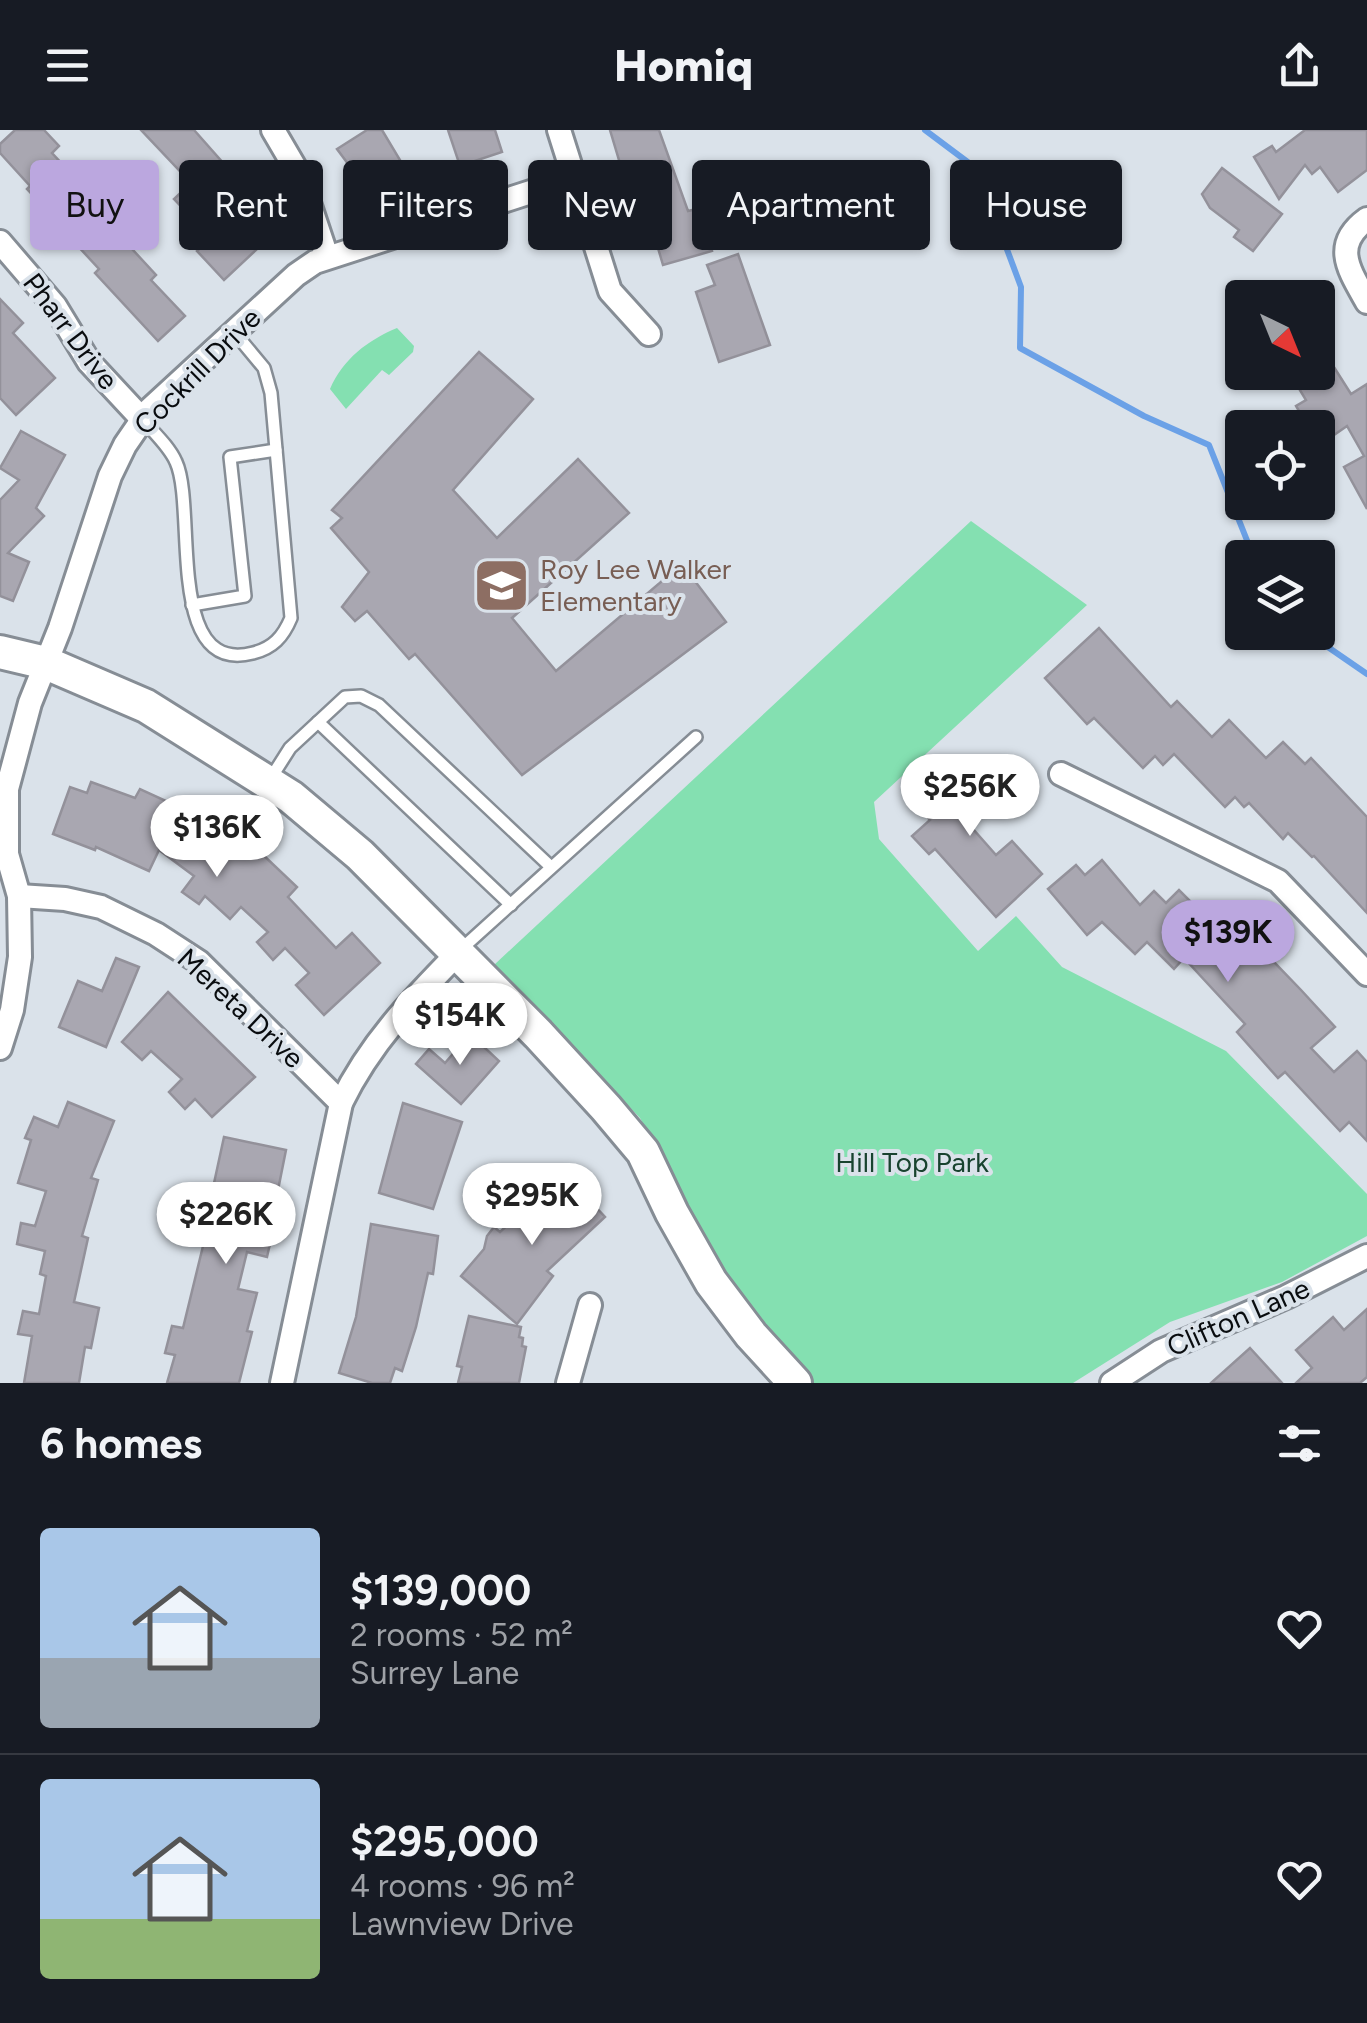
<!DOCTYPE html>
<html lang="en">
<head>
<meta charset="utf-8">
<style>
  body { margin:0; font-family:Figtree,sans-serif; background:#242831; color:#f1f3f6; height:100vh; display:flex; flex-direction:column; font-size:38px; white-space:nowrap }
  * { box-sizing:border-box; margin:0 }
  p { font-size:32px; color:#9ea1a6 }
  .icon { flex:none; width:55px; height:55px; fill:none; stroke:currentColor; stroke-width:2; stroke-linecap:round; stroke-linejoin:round }
  .map { position:relative; height:1253px; overflow:hidden }
  .side { display:flex; flex-direction:column; background:#171b24; flex:1 }
  .side>* { flex:none }
  .guide { position:absolute; left:30px; top:30px; width:1308px; height:90px; display:flex; gap:20px }
  .needle { width:65px; rotate:137deg }
  .fabs { position:absolute; left:1225px; top:150px; display:grid; gap:20px }
  .fabs a { display:grid; place-items:center; width:110px; height:110px; border-radius:10px; background:#171b24; box-shadow:0 2px 8px #0004; font-size:50px }
  .price { position:absolute; translate:-50% -85px; padding:0 22px; border-radius:35px; background:#fff; color:#222; font-size:32px; line-height:65px; filter:drop-shadow(0 2px 5px #0008) }
  .price::after { content:''; position:absolute; left:50%; top:60px; width:30px; height:22px; margin-left:-15px; background:inherit; clip-path:polygon(0 0,100% 0,50% 100%) }
  .price.active { background:#bba7df; color:#111 }
  ul { padding:0; list-style:none }
  li { display:flex; align-items:center; gap:30px; height:250px; padding:0 40px }
  li+li { border-top:2px solid #363941 }
  li span { display:grid; place-items:center; flex:none; width:280px; height:200px; border-radius:10px; color:#555 }
  li>.icon { margin-inline-start:auto }
  span .icon { width:120px; height:120px; fill:#fffc; stroke-width:1 }
  li b { font-size:42px }
  h2 { display:flex; justify-content:space-between; align-items:center; height:120px; padding:0 40px; font-size:42px }
  .chip { padding:0 35px; border-radius:10px; background:#171b24; box-shadow:0 2px 8px #0004; font-size:35px; line-height:90px }
  .chip.active { background:#bba7df; color:#111 }
  header { display:flex; justify-content:space-between; align-items:center; height:130px; padding:0 40px; background:#171b24; font-size:45px; font-weight:800 }
  .map>svg:first-child { display:block }
  .green { fill:#84e0b1 }
  .lines { fill:none; stroke-linecap:round; stroke-linejoin:round }
  .stream { stroke:#6ba1e7; stroke-width:6 }
  .building { fill:#a9a7b1; stroke:#93919a; stroke-width:2.5 }
  .lane-casing { stroke:#868d95; stroke-width:16 }
  .street-casing { stroke:#868d95; stroke-width:28 }
  .secondary-casing { stroke:#868d95; stroke-width:38 }
  .lane { stroke:#fff; stroke-width:11 }
  .street { stroke:#fff; stroke-width:22 }
  .secondary { stroke:#fff; stroke-width:32 }
  .labels { text-anchor:middle; stroke-width:8; stroke-linejoin:round; paint-order:stroke }
  .street-label { font-size:28px; fill:#090c0f; stroke:#dae2ea }
  .education-label { font-size:28px; fill:#785e54; stroke:#dae2ea; text-anchor:start }
  .park-label { font-size:28px; fill:#18432f; stroke:#dae2ea }
</style>
</head>
<body>
<header><svg class="icon" aria-label="menu" viewBox="0 0 24 24"><path d="M4 6h16M4 12h16M4 18h16"/></svg>Homiq<svg class="icon" aria-label="share" viewBox="0 0 24 24"><path d="M12 15V3M7 8l5-5 5 5M5 13v7h14v-7"/></svg></header>
<div class="map">
<svg width="1367" height="1253" viewBox="0 0 1367 1253">
  <rect width="100%" height="100%" fill="#dae2ea"/>
  <g class="green">
    <path d="M397,198L414,216L413,222L389,245L382,240L346,279L330,259C343,229 368,210 397,198Z"/>
    <polygon points="971,391 1087,475 874,672 879,709 978,821 1016,786 1062,837 1226,921 1367,1064 1367,1106 1282,1152 1170,1192 1073,1253 811,1253 736,1170 706,1124 675,1053 640,988 494,835"/>
  </g>
  <g class="lines">
    <g class="stream">
      <polyline points="925,0 977,39 1021,157 1020,218 1144,286 1209,315 1254,428"/>
      <polyline points="1306,502 1367,544"/>
    </g>
  </g>
  <g class="building">
    <polygon points="15,0 44,0 59,16 52,23 97,71 102,67 131,98 121,107 156,145 151,150 185,186 158,211 95,143 99,139 64,101 73,93 50,69 43,76 27,59 30,56 0,23 0,14"/>
    <polygon points="141,0 194,0 247,60 222,84 256,120 224,150 197,121 211,108 174,69 191,53"/>
    <polygon points="367,0 382,0 400,30 363,54 337,19"/>
    <polygon points="448,0 495,0 502,22 460,36"/>
    <polygon points="610,0 659,0 688,81 701,78 712,121 663,135 648,84 636,87"/>
    <polygon points="1305,0 1367,0 1367,40 1338,62 1320,37 1312,44 1305,35 1279,69 1254,27 1272,16 1276,22"/>
    <polygon points="1222,38 1282,84 1253,121 1234,107 1239,100 1210,78 1202,64"/>
    <polygon points="738,124 770,215 719,232 696,162 715,155 707,135"/>
    <polygon points="0,169 23,193 13,203 55,248 16,285 0,268"/>
    <polygon points="1318,212 1351,264 1367,254 1367,379 1344,337 1364,326 1347,296 1318,316 1318,298 1309,298 1296,276 1306,270 1289,242 1318,242"/>
    <polygon points="479,222 533,269 453,360 497,408 578,329 629,383 512,488 556,541 682,434 726,492 522,645 415,524 409,529 367,481 355,491 342,477 369,442 331,398 342,388 332,380"/>
    <polygon points="21,301 65,325 36,378 44,386 8,423 29,432 13,471 0,466 0,370 19,350 0,338"/>
    <polygon points="1099,498 1171,577 1177,571 1212,607 1229,590 1266,628 1283,612 1305,634 1311,628 1367,687 1367,783 1314,726 1312,727 1288,703 1283,709 1249,673 1244,677 1235,667 1225,677 1174,624 1163,635 1155,626 1143,638 1094,588 1087,594 1045,548"/>
    <polygon points="952,628 990,669 966,691 996,725 1012,711 1042,744 996,787 935,719 929,724 912,706 930,690 909,668"/>
    <polygon points="91,652 135,668 140,659 179,677 178,681 213,707 220,697 258,725 260,722 297,757 288,767 336,818 352,803 380,833 324,885 296,855 309,843 285,818 273,830 257,812 268,802 241,777 230,789 205,766 199,774 182,762 194,746 159,720 149,741 96,717 95,720 53,704 70,657 87,663"/>
    <polygon points="1102,730 1140,775 1154,761 1166,773 1179,760 1226,807 1231,802 1240,811 1247,804 1301,860 1335,897 1311,918 1334,942 1357,921 1367,932 1367,1011 1349,992 1340,1001 1285,942 1278,948 1237,902 1245,894 1184,828 1174,839 1147,812 1135,824 1102,792 1087,805 1048,759 1076,735 1085,745"/>
    <polygon points="116,828 139,837 106,917 59,897 78,851 102,861"/>
    <polygon points="168,862 255,947 212,987 195,969 185,979 169,962 182,949 151,921 142,930 122,912"/>
    <polygon points="470,904 499,931 461,974 416,934 429,919 445,933"/>
    <polygon points="68,972 114,991 91,1048 98,1050 82,1106 88,1108 74,1172 99,1178 91,1218 85,1217 79,1253 24,1253 32,1206 18,1204 23,1181 39,1184 46,1146 40,1144 45,1121 17,1114 21,1093 35,1096 46,1061 18,1053 31,1010 25,1008 34,987 58,997"/>
    <polygon points="403,973 462,992 433,1079 379,1063"/>
    <polygon points="224,1007 286,1020 276,1070 260,1067 252,1100 272,1105 267,1127 247,1122 238,1159 257,1163 247,1201 252,1202 239,1253 167,1253 175,1225 165,1223 172,1196 183,1198 204,1112 194,1110 205,1066 211,1067"/>
    <polygon points="564,1043 605,1087 547,1141 553,1146 517,1194 461,1146 484,1119 487,1106 494,1097 500,1102"/>
    <polygon points="371,1094 438,1106 433,1144 428,1143 416,1197 402,1241 395,1238 390,1253 372,1253 339,1243 356,1187"/>
    <polygon points="1367,1179 1367,1247 1360,1253 1296,1253 1312,1238 1296,1220 1333,1187 1344,1200"/>
    <polygon points="469,1186 521,1197 519,1207 523,1208 522,1216 526,1217 519,1253 458,1253 462,1237 457,1236"/>
    <polygon points="1250,1218 1282,1253 1211,1253"/>
  </g>
  <g class="lines">
    <defs>
      <g id="lane">
        <path d="M142,289C153,302 169,316 176,332C197,377 164,546 253,523C273,518 283,507 291,488L271,263L264,238L234,202"/>
        <polyline points="192,475 245,466 230,327 276,320"/>
        <polyline points="318,592 511,775"/>
        <polyline points="269,651 290,618 345,567 361,566 379,575 551,737"/>
        <polyline points="458,822 696,607"/>
      </g>
      <g id="street">
        <polyline points="273,0 300,46 327,127"/>
        <polyline points="559,0 610,161 649,204"/>
        <path d="M1367,89C1331,115 1349,140 1367,172"/>
        <polyline points="0,112 55,176 89,232 142,289"/>
        <polyline points="1061,644 1278,751 1367,844"/>
        <polyline points="19,766 65,769 101,777 156,804 199,832 341,973"/>
        <polyline points="0,918 12,880 20,827 19,766 7,724 7,659 30,573 60,498 110,346 125,315 149,280 296,145 315,132 574,48"/>
        <path d="M282,1253L341,973C370,913 412,870 458,823"/>
        <polyline points="568,1253 590,1175"/>
        <polyline points="1112,1253 1161,1221 1286,1167 1367,1126"/>
      </g>
      <polyline id="secondary" points="0,522 46,533 146,576 291,667 360,725 538,904 606,978 643,1022 672,1083 711,1152 751,1205 795,1253"/>
    </defs>
    <use href="#lane" class="lane-casing"/>
    <use href="#street" class="street-casing"/>
    <use href="#secondary" class="secondary-casing"/>
    <use href="#lane" class="lane"/>
    <use href="#street" class="street"/>
    <use href="#secondary" class="secondary"/>
  </g>
  <defs>
    <symbol id="school-square" viewBox="-11 -11 22 22"><rect x="-9" y="-9" width="18" height="18" rx="4" fill="#8d6e63" stroke="#dae2ea"/><path d="M0-5L7-2L0 1L-7-2ZM-4 1L0 2.5L4 1V4Q0 6-4 4Z" fill="#fff"/></symbol>
  </defs>
  <g fill-rule="evenodd">
    <use href="#school-square" x="470" y="424" width="63" height="63"/>
  </g>
  <g class="labels">
    <g class="street-label">
      <text transform="translate(71 201) rotate(53)" y="10">Pharr Drive</text>
      <text transform="translate(197 241) rotate(-45)" y="10">Cockrill Drive</text>
      <text transform="translate(241 878) rotate(43)" y="10">Mereta Drive</text>
      <text transform="translate(1238 1187) rotate(-24)" y="10">Clifton Lane</text>
    </g>
    <g class="education-label">
      <text x="540" y="449">Roy Lee Walker<tspan x="540" dy="32">Elementary</tspan></text>
    </g>
    <g class="park-label">
      <text x="912" y="1042">Hill Top Park</text>
    </g>
  </g>
</svg>
<div class="fabs">
<a><svg class="needle" viewBox="-14 -14 28 28"><path d="M0-13l5 13h-10z" fill="#e53935"/><path d="M0 13l5-13h-10z" fill="#9ea1a6"/></svg></a>
<a><svg class="icon" aria-label="locate" viewBox="0 0 24 24"><circle cx="12" cy="12" r="6"/><path d="M12 2v4M12 18v4M2 12h4M18 12h4"/></svg></a>
<a><svg class="icon" aria-label="layers" viewBox="0 0 24 24"><path d="M12 4l9 5-9 5-9-5zM3 14l9 5 9-5"/></svg></a>
</div>
<b class="price" style="left:970px;top:709px">$256K</b>
<b class="price" style="left:217px;top:750px">$136K</b>
<b class="price active" style="left:1228px;top:855px">$139K</b>
<b class="price" style="left:460px;top:938px">$154K</b>
<b class="price" style="left:532px;top:1118px">$295K</b>
<b class="price" style="left:226px;top:1137px">$226K</b>
<div class="guide">
<a class="chip active">Buy</a>
<a class="chip">Rent</a>
<a class="chip">Filters</a>
<a class="chip">New</a>
<a class="chip">Apartment</a>
<a class="chip">House</a>
</div>
</div>
<section class="side">
<h2>6 homes<svg class="icon" aria-label="filters" viewBox="0 0 24 24"><path d="M4 7h16M4 17h16"/><circle cx="9" cy="7" r="2"/><circle cx="15" cy="17" r="2"/></svg></h2>
<ul>
<li><span style="background:linear-gradient(#a9c7e8 65%,#9aa5b1 0)"><svg class="icon" aria-label="home" viewBox="0 0 24 24"><path d="M3 11l9-7 9 7M6 9v11h12V9"/></svg></span><div><b>$139,000</b><p>2 rooms · 52 m²</p><p>Surrey Lane</p></div><svg class="icon" aria-label="heart" viewBox="0 0 24 24"><path d="M12 20l-8-8c-3-5 5-10 8-4 3-6 11-1 8 4z"/></svg></li>
<li><span style="background:linear-gradient(#a9c7e8 70%,#8fb573 0)"><svg class="icon" aria-label="home" viewBox="0 0 24 24"><path d="M3 11l9-7 9 7M6 9v11h12V9"/></svg></span><div><b>$295,000</b><p>4 rooms · 96 m²</p><p>Lawnview Drive</p></div><svg class="icon" aria-label="heart" viewBox="0 0 24 24"><path d="M12 20l-8-8c-3-5 5-10 8-4 3-6 11-1 8 4z"/></svg></li>
</ul>
</section>
</body>
</html>
